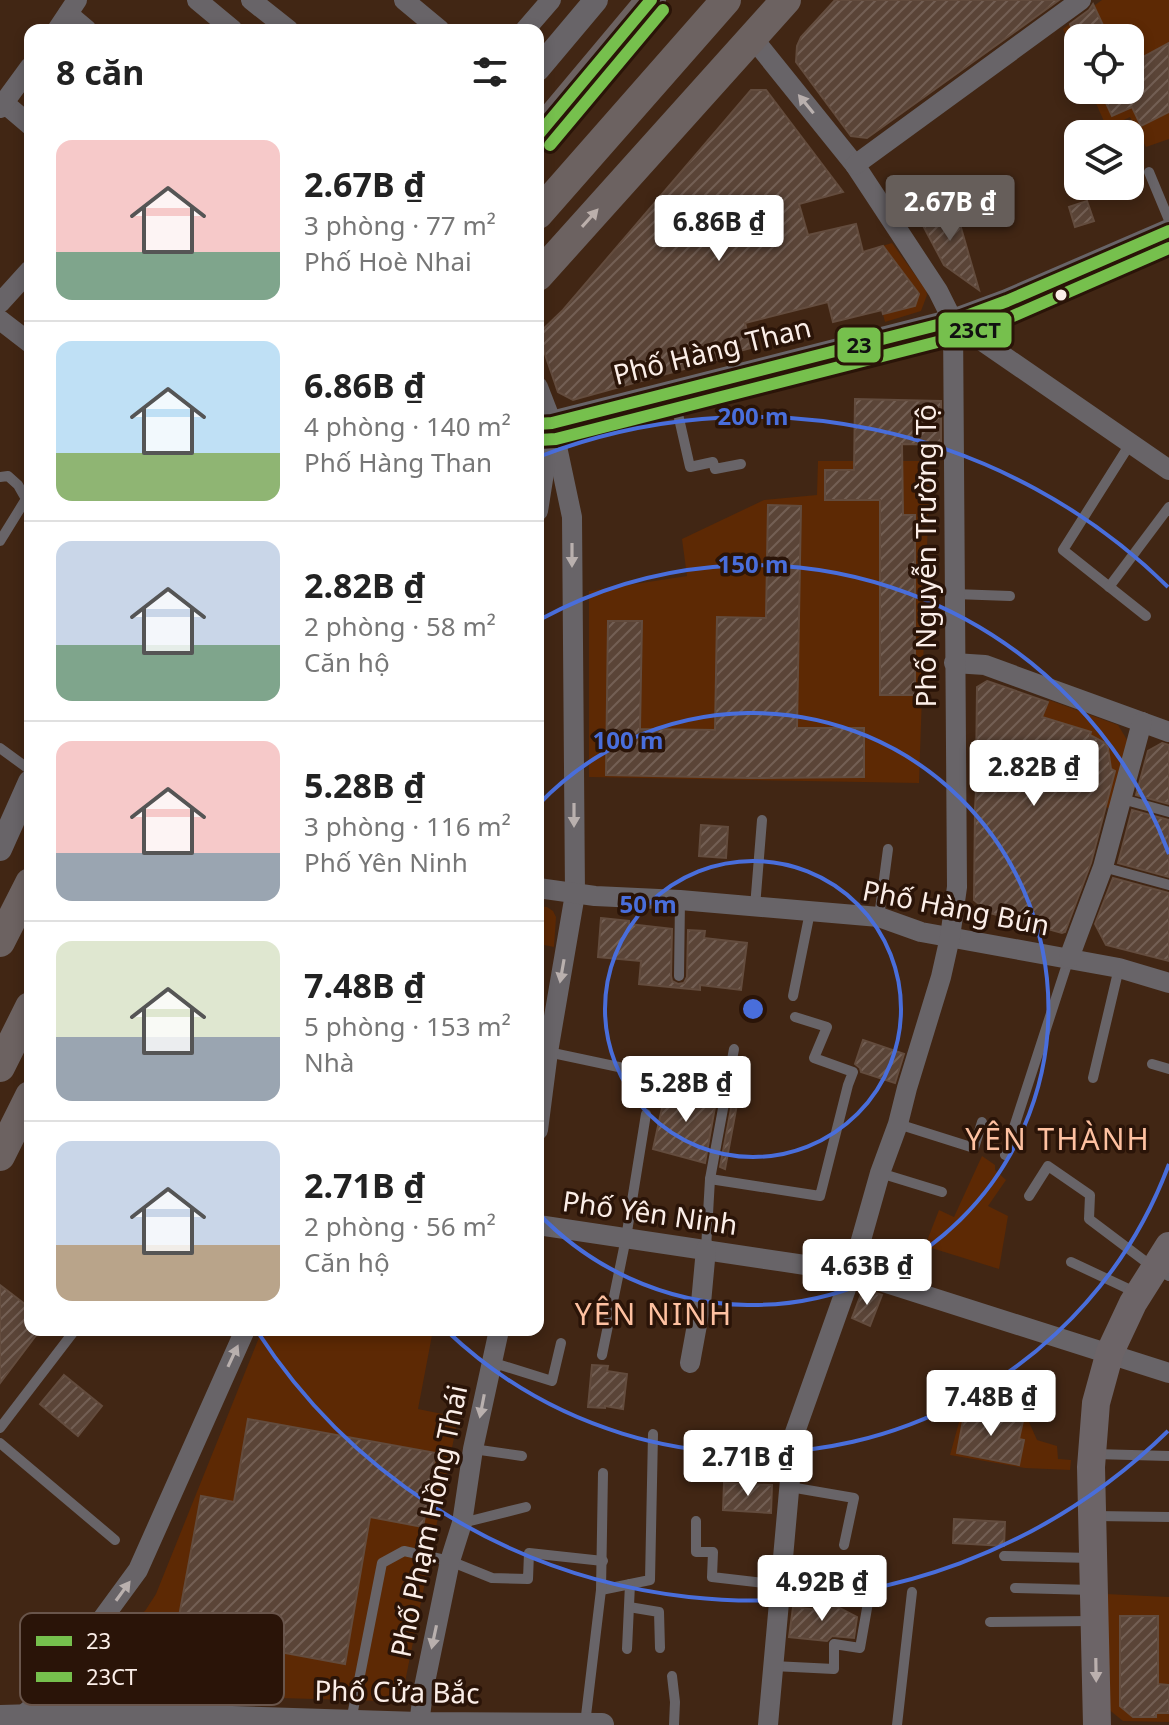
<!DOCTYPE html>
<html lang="vi">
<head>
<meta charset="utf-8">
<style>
  body { margin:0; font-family:"Noto Sans",sans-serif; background:#f6f6f6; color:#222; height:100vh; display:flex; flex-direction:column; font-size:30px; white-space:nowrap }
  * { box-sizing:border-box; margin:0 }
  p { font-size:26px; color:#767676 }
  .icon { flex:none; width:44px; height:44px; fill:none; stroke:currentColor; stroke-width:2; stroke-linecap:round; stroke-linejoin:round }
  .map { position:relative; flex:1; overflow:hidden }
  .side { position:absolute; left:24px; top:24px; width:520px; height:1312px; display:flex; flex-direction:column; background:#fff; border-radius:16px; box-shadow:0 4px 12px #0003 }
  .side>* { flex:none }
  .buttons { position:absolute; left:1064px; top:24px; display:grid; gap:16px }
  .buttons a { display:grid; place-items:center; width:80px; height:80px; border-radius:16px; background:#fff; box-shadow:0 4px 12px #0003; font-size:40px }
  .price { position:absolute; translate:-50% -68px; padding:0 18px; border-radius:8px; background:#fff; color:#222; font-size:26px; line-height:52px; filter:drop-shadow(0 2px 4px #0008) }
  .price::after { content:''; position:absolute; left:50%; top:48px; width:24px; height:18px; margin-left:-12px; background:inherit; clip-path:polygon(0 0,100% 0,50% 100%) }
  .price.current { background:#665e5a; color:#fff }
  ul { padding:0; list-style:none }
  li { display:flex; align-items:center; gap:24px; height:200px; padding:0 32px }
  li+li { border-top:2px solid #e0e0e0 }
  li span { display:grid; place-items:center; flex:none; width:224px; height:160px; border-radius:16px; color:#555 }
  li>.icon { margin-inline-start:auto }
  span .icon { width:96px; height:96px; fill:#fffc; stroke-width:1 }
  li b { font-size:34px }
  h2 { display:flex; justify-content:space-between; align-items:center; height:96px; padding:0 32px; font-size:34px }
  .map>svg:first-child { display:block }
  .built { fill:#5d2904 }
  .building { fill:url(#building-hatch); stroke:#634c3e; stroke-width:2 }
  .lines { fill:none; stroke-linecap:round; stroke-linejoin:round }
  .service { stroke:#686468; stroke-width:10 }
  .minor { stroke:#686468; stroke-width:20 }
  .tertiary { stroke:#686468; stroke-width:24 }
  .secondary { stroke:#6c6467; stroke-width:28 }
  .primary { stroke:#6c6261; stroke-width:30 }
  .bus-1-casing { stroke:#2a1408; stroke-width:18 }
  .bus-2-casing { stroke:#2a1408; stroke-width:18 }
  .bus-1 { stroke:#76c04d; stroke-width:12 }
  .bus-2 { stroke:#76c04d; stroke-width:12 }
  .oneway { fill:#b9b0ae }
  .oneway2 { fill:#bbafab }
  .oneway3 { fill:#bbb0ae }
  .ring { fill:none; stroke:#496edb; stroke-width:4 }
  .bus-dot { fill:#fbeee8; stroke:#2a1408; stroke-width:3 }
  .labels { text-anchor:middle; stroke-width:7; stroke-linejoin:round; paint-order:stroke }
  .street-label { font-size:28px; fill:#fbeee8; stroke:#2a1408 }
  .neighbourhood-label { font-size:30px; letter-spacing:2px; fill:#fec1a1; stroke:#2a1408 }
  .key { fill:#2a1408; stroke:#69554b; stroke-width:2 }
  .key-label { font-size:22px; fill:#fbeee8 }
  .centre { fill:#496edb; stroke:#2a1408; stroke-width:4 }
  .ring-label { font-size:24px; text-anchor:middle; font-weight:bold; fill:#496edb; stroke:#2a1408; stroke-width:7; stroke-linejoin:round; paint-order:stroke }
  .line-badge { stroke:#2a1408; stroke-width:3 }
  .pale-badge-label { font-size:22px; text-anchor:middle; font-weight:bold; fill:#111 }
</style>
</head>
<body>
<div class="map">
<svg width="1169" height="1725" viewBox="0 0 1169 1725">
  <defs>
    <pattern id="building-hatch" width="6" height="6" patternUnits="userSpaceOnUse" patternTransform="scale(2)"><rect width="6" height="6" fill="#5a4437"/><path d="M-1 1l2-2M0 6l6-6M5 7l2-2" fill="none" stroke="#735f54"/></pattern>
  </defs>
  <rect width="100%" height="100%" fill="#412614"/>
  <g class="built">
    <polygon points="1102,0 1169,0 1169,139 1146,147 1130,117 1107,128 1090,90 1130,90 1130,38 1078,38 1078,63 1063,29"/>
    <polygon points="892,243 926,290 927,295 921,311 885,322 866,251"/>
    <polygon points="818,461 930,461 919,783 589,777 589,591 687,576 682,539 764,500 817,495"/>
    <polygon points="1049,700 1118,725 1129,743 1112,809 1028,784 1040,722"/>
    <polygon points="538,906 547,907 553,911 556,917 554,947 539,944 538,946"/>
    <polygon points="982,1156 995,1165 995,1170 1006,1180 988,1206 1008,1216 999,1269 925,1246 939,1210 954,1217"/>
    <polygon points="262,1330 433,1330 418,1409 447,1415 447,1421 457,1423 403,1692 385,1701 73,1692 70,1687 131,1619 145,1611 156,1594"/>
    <polygon points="964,1404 1029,1422 1037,1440 1057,1446 1058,1459 1071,1460 1070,1470 1025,1468 950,1455"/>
    <polygon points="1106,1594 1169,1597 1169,1722 1123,1721 1107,1708"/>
  </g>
  <g class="building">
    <polygon points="835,0 1059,0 867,138 851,136 796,62 797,46 801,37"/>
    <polygon points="1093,4 1109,38 1076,38 1070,24 1089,10"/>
    <polygon points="1169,43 1169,112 1141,126 1132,107 1112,116 1100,90 1130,90 1130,64"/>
    <polygon points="751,90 766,90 843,192 799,204 808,235 856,224 863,252 883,246 919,294 915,306 883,314 882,310 833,322 828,302 745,323 751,348 724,355 724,358 573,400 558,392 538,334 563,310"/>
    <polygon points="1087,201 1094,221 1075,227 1069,207"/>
    <polygon points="955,207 979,290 944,265 919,218"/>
    <polygon points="855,399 941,401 941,445 902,444 903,515 915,515 915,695 880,695 880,500 825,500 825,470 854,470"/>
    <polygon points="768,505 801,506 797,728 864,728 864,777 750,778 606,775 608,621 642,621 640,729 715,730 717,617 766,618"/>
    <polygon points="987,681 1048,702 1042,717 1091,732 1090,735 1105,743 1108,748 1111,769 1115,771 1091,863 1065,932 1062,933 990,913 974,900 975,808 977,774 976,774 977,687"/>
    <polygon points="1162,743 1169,745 1169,804 1136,795 1148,751"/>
    <polygon points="1132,810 1169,820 1169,877 1118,863"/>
    <polygon points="701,825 728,827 726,858 699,856"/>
    <polygon points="1113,878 1169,893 1169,961 1106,945 1095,924"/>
    <polygon points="601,918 629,921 629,924 672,929 671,976 672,981 678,984 684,983 687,977 688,930 705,931 704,938 747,943 741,990 700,985 700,990 639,984 641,961 598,957"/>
    <polygon points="863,1040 904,1054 895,1083 861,1072 860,1068 855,1064"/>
    <polygon points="667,1085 717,1096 705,1163 653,1149"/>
    <polygon points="733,1098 738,1099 725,1169 720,1167"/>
    <polygon points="0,1285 30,1308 30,1330 40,1330 0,1383"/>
    <polygon points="863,1289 882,1295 870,1326 852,1318"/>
    <polygon points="592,1365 608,1366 607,1371 627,1374 623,1409 605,1406 605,1408 588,1407"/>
    <polygon points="64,1375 102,1406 78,1436 40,1404"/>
    <polygon points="965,1410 1023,1421 1019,1439 1024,1440 1019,1465 957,1453"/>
    <polygon points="248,1419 436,1453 423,1527 370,1517 345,1664 176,1633 201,1496 234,1502"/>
    <polygon points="724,1483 772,1485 771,1513 723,1510"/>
    <polygon points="954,1519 1005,1522 1004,1546 953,1543"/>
    <polygon points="830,1603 857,1617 854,1638 832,1636 827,1641 789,1637 793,1607 819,1610 819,1606 829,1608"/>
    <polygon points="1120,1616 1158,1616 1158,1684 1169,1685 1169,1713 1156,1713 1156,1717 1133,1717 1120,1706"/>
  </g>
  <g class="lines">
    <g class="service">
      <polyline points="1149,172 1169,220"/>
      <polyline points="673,392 690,467 713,462 715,469 741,464"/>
      <polyline points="1130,444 1063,550 1146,616"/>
      <polyline points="0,477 8,476 18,485 26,499 0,541"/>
      <polyline points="1109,587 1169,507"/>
      <polyline points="954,594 1010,596"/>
      <polyline points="0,748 30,770"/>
      <polyline points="1122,799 1169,812"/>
      <polyline points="1103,867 1169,885"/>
      <polyline points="755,907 762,820"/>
      <polyline points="879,917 888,849"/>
      <polyline points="679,976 680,900"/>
      <polyline points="793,996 810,912"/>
      <polyline points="548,1052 727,1090"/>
      <polyline points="1152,1064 1169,1069"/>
      <polyline points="1093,1078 1119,968"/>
      <polyline points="898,1124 974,1148 982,1122"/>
      <polyline points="1005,1155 1069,958"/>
      <polyline points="880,1173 942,1192"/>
      <polyline points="710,1179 820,1196 848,1085 853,1072 814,1058 827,1027 795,1017"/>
      <polyline points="1029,1196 1048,1166 1090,1195 1089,1219 1154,1268 1169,1276"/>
      <polyline points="706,1249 710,1179 734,1049"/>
      <polyline points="1071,1262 1137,1293"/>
      <polyline points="602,1355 626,1238 646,1114"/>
      <polyline points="491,1362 552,1381 561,1343"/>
      <polyline points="0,1428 75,1330"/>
      <polyline points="0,1443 115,1540"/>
      <polyline points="473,1449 522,1456"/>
      <polyline points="1094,1454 1169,1456"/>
      <polyline points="790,1487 854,1498 844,1545"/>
      <polyline points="1095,1516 1169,1517"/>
      <polyline points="696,1521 696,1552 713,1552 712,1577 781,1585"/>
      <polyline points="462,1523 526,1507"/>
      <polyline points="1004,1556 1092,1558"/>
      <polyline points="1015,1588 1093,1590"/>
      <polyline points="601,1590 650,1580 653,1434"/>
      <polyline points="629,1607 659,1612 660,1648"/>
      <polyline points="990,1622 1093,1621"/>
      <polyline points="627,1649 630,1584"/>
      <polyline points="773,1666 834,1669 834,1644 860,1648 869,1597 780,1593"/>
      <polyline points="672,1676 675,1702 674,1725"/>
      <polyline points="351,1721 382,1563 404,1551 450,1561 492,1578 528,1579 529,1553 603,1561"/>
      <polyline points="585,1724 601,1590 603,1473"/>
      <polyline points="897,1725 912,1592"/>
    </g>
    <g class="minor">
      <polyline points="197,0 233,30"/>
      <polyline points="251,0 289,30"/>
      <polyline points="404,0 440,30"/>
      <polyline points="68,14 87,30"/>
      <polyline points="57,30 77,0"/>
      <polyline points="525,30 551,0"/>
      <polyline points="752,37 855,165 938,291 953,321 1169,470"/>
      <polyline points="4,103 30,125"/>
      <polyline points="0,108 30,67"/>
      <polyline points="855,165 1081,0"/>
      <polyline points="0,303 30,270"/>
      <polyline points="0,320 30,343"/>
      <polyline points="538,387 552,423 572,517 575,894 548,1052 538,1130"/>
      <polyline points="538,511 550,435"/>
      <polyline points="954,663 985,665 1169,732"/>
      <polyline points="538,888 595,896 680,900 879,917 921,932 1119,968 1169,983"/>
      <polyline points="1069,958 1103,867 1142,722"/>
      <polyline points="538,1225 852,1272 1169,1373"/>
      <polyline points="690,1363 701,1303 706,1249"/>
      <polyline points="18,1720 48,1693 138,1570 245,1330"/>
      <polyline points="419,1725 423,1692 450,1561 462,1523 473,1449 499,1330"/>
      <polyline points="768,1725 794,1435 852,1272 880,1173 898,1124 907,1088 941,977 950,937 957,887 953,321"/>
    </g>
    <g class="tertiary">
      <polyline points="538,69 596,0"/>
      <polyline points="538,424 552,423 953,321 1007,301 1169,231"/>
      <polyline points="0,849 30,782"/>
      <polyline points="0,1717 106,1714 419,1724 602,1725"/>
    </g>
    <polyline class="secondary" points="1097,1725 1091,1467 1096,1403 1110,1352 1133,1303 1169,1246"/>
    <g class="primary">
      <polyline points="538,135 651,0"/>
      <polyline points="538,214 726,0"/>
      <polyline points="538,276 786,0"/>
      <polyline points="0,942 30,883"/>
      <polyline points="0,1067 30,1007"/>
      <polyline points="0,1156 30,1096"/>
    </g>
    <defs>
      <g id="bus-1">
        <polyline points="538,135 651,0"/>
        <polyline points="538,424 552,423 953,321 1007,301 1169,231"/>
      </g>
      <g id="bus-2">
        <polyline points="550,145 663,10"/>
        <polyline points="539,440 556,439 957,337 1013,316 1169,248"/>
      </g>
    </defs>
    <use href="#bus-1" class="bus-1-casing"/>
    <use href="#bus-2" class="bus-2-casing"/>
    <use href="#bus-1" class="bus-1"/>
    <use href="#bus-2" class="bus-2"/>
  </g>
  <defs><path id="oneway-solid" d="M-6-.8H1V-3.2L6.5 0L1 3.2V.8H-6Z" transform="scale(2)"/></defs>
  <g class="oneway">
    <use href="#oneway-solid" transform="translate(806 104) rotate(-129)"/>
    <use href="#oneway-solid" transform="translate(572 555) rotate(90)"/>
    <use href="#oneway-solid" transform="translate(574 815) rotate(90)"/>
    <use href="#oneway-solid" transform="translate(562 971) rotate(100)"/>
    <use href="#oneway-solid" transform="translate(233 1356) rotate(-65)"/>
    <use href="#oneway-solid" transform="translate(482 1406) rotate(101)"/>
    <use href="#oneway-solid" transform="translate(123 1591) rotate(-54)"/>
    <use href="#oneway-solid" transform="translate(434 1637) rotate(102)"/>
  </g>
  <use class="oneway2" href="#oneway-solid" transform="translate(590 218) rotate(-48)"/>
  <use class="oneway3" href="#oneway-solid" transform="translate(1096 1670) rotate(89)"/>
  <g class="ring">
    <circle cx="753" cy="1009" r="148"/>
    <path d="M538 805A296 296 0 1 1 538 1213"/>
    <path d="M1169 1164A444 444 0 0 1 447 1331M541 619A444 444 0 0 1 1169 854"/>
    <path d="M1168 1431A592 592 0 0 1 257 1331M541 456A592 592 0 0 1 1168 587"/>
  </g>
  <circle class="bus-dot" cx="1061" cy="295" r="7"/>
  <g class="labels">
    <g class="street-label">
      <text transform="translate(712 351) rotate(-14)" y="10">Phố Hàng Than</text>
      <text transform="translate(926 556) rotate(-90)" y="10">Phố Nguyễn Trường Tộ</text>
      <text transform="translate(956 908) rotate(11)" y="10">Phố Hàng Bún</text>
      <text transform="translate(650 1213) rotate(8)" y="10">Phố Yên Ninh</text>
      <text transform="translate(429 1521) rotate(-78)" y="10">Phố Phạm Hồng Thái</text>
      <text transform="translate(397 1692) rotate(1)" y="10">Phố Cửa Bắc</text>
    </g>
    <g class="neighbourhood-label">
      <text x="1058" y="1150">YÊN THÀNH</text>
      <text x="654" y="1325">YÊN NINH</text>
    </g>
  </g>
  <rect x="20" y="1613" width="264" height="92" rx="12" class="key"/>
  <rect x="36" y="1636" width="36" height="10" fill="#76c04d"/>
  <rect x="36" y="1672" width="36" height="10" fill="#76c04d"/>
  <g class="key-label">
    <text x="86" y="1649">23</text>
    <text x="86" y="1685">23CT</text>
  </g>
  <circle cx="753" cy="1009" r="12" class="centre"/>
  <g class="ring-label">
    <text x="753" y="425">200 m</text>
    <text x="753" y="573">150 m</text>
    <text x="628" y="749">100 m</text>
    <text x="648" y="913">50 m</text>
  </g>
  <g class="line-badge">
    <rect x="937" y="311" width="76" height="38" rx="8" fill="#76c04d"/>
    <rect x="836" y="326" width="46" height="38" rx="8" fill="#76c04d"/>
  </g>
  <g class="pale-badge-label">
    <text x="975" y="338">23CT</text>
    <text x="859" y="353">23</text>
  </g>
</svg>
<div class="buttons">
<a><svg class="icon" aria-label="locate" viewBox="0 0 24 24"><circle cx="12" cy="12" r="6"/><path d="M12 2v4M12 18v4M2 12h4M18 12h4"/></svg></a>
<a><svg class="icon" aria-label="layers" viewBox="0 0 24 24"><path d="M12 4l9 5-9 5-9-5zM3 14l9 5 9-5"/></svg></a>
</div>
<b class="price current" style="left:950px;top:243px">2.67B ₫</b>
<b class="price" style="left:719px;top:263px">6.86B ₫</b>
<b class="price" style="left:1034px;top:808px">2.82B ₫</b>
<b class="price" style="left:686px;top:1124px">5.28B ₫</b>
<b class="price" style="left:867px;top:1307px">4.63B ₫</b>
<b class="price" style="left:991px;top:1438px">7.48B ₫</b>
<b class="price" style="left:748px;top:1498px">2.71B ₫</b>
<b class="price" style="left:822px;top:1623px">4.92B ₫</b>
<section class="side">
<h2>8 căn<svg class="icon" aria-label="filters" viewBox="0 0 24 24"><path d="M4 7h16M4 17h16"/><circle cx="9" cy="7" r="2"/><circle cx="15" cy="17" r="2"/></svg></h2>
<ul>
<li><span style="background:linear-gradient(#f6c9c9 70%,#7fa58c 0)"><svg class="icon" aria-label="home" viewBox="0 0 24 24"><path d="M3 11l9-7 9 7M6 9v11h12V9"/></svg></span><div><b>2.67B ₫</b><p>3 phòng · 77 m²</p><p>Phố Hoè Nhai</p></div></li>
<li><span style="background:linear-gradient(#bfe0f5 70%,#8fb573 0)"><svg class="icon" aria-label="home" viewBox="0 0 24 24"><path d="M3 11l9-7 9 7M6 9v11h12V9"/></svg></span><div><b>6.86B ₫</b><p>4 phòng · 140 m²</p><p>Phố Hàng Than</p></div></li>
<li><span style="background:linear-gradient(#c9d6e8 65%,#7fa58c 0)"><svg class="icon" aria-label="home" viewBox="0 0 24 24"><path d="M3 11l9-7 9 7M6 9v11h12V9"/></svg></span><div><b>2.82B ₫</b><p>2 phòng · 58 m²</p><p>Căn hộ</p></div></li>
<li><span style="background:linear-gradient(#f6c9c9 70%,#9aa5b1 0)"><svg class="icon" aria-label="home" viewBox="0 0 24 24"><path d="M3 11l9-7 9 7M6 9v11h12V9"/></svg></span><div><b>5.28B ₫</b><p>3 phòng · 116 m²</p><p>Phố Yên Ninh</p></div></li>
<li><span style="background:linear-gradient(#dfe7d0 60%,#9aa5b1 0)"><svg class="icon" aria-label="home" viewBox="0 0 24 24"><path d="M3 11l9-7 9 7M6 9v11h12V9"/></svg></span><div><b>7.48B ₫</b><p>5 phòng · 153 m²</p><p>Nhà</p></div></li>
<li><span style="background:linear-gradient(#c9d6e8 65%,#b9a48a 0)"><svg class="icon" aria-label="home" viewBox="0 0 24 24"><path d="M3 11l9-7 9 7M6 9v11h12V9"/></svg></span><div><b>2.71B ₫</b><p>2 phòng · 56 m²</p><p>Căn hộ</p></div></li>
</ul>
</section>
</div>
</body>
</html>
